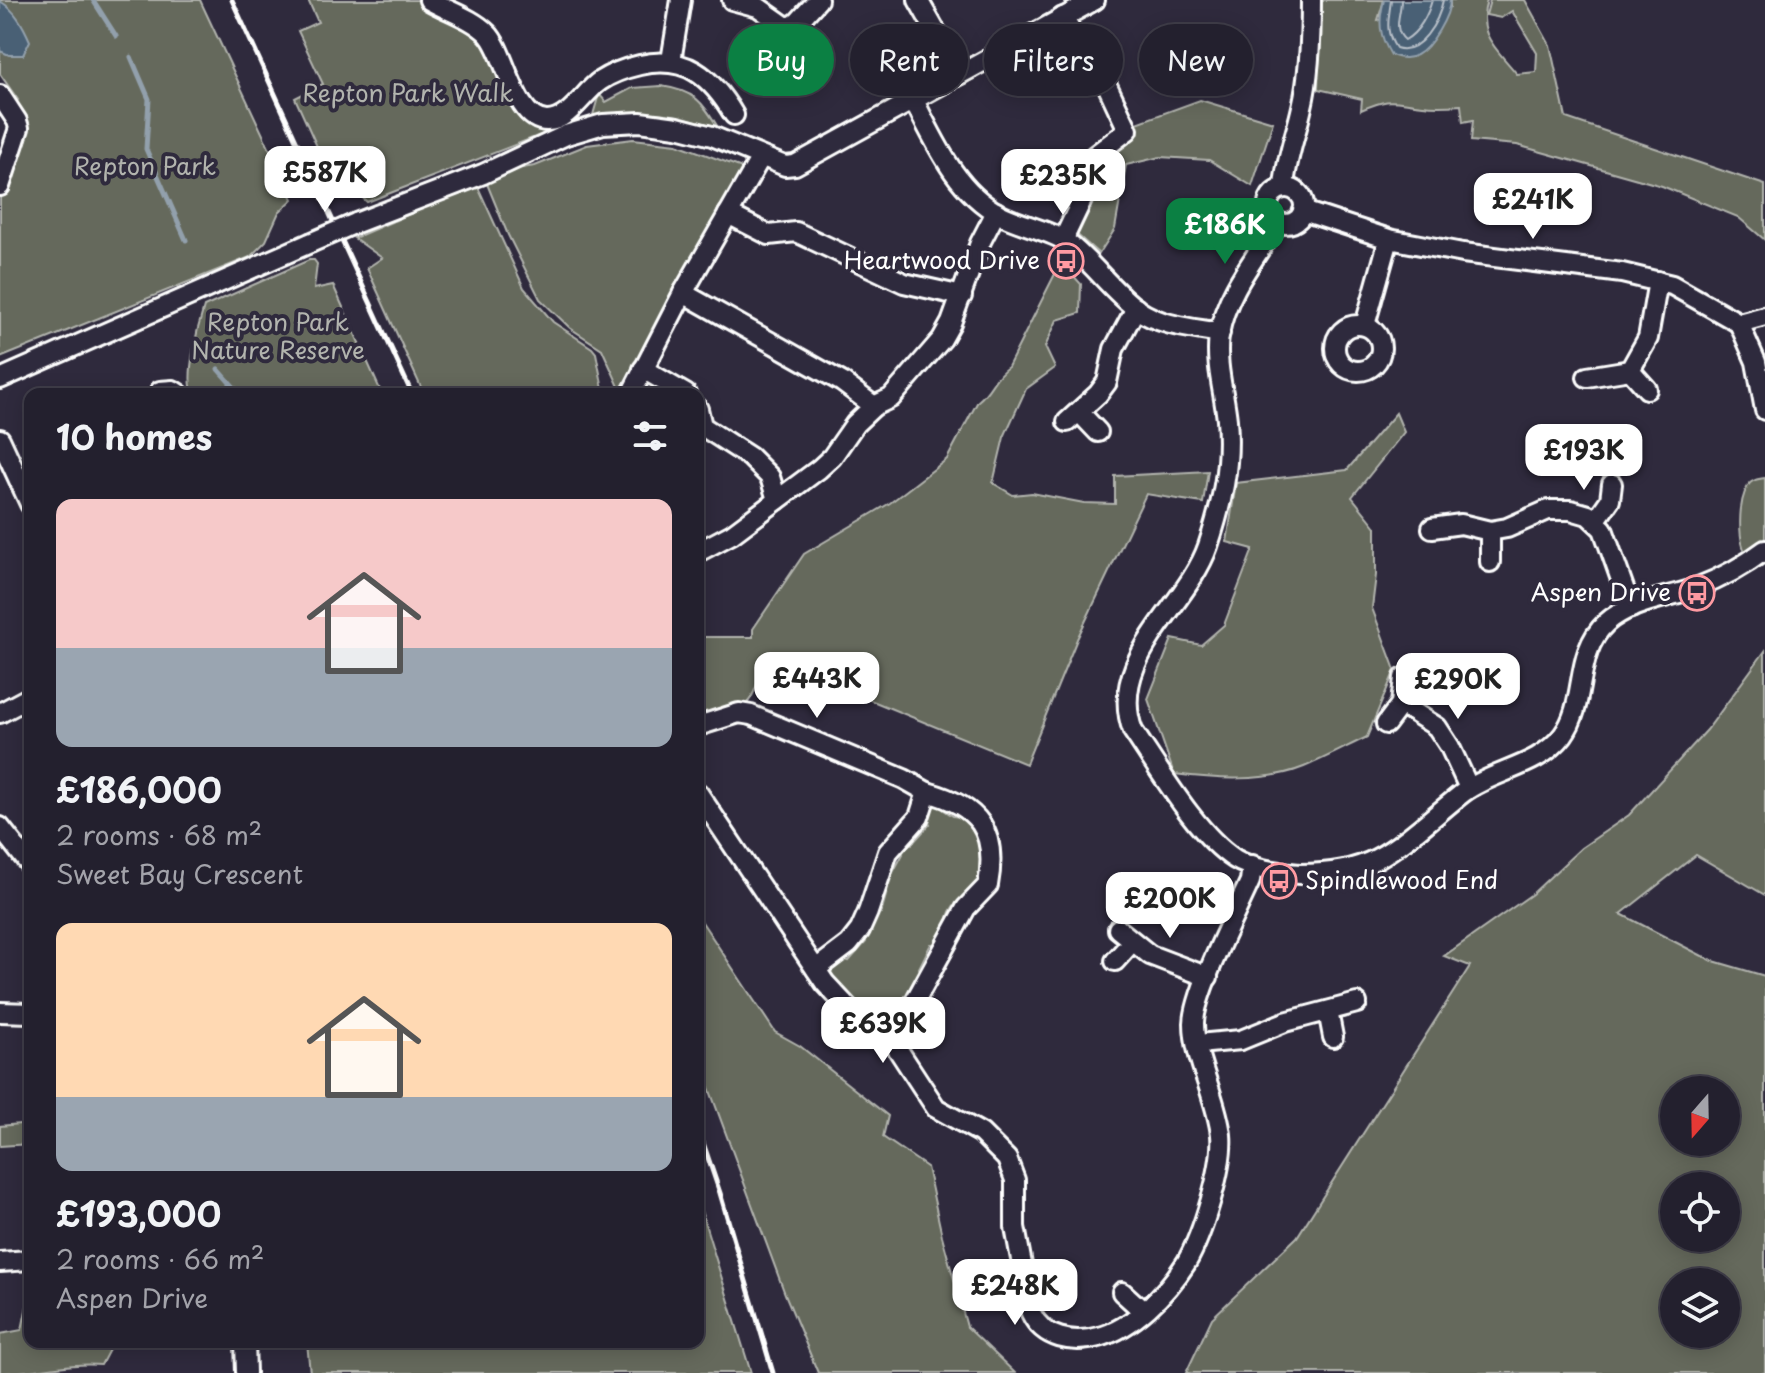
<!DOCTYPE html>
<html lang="en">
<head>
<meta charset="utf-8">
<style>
  body { margin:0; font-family:"Playpen Sans",sans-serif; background:#2b2836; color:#f1f3f6; height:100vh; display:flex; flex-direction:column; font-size:30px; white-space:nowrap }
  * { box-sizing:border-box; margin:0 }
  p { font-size:26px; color:#a3a3aa }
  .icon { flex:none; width:44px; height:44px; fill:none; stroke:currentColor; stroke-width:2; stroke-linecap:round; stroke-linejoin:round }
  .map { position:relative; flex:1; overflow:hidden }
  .sheet { position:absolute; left:24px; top:388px; width:680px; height:960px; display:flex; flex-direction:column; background:#23202e; border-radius:16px; box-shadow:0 4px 20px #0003,0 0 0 2px #403e4a }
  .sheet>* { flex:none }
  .guide { position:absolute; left:728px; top:24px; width:760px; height:72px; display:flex; gap:16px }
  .needle { width:52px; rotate:200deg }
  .controls { position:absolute; left:1660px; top:1076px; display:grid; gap:16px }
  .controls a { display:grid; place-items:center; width:80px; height:80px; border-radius:50%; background:#23202e; box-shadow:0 4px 20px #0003,0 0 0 2px #403e4a; font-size:40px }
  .price { position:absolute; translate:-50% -68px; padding:0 18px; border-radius:16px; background:#fff; color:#222; font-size:26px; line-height:52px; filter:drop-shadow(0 2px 4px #0008) }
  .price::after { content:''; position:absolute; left:50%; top:48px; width:24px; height:18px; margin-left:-12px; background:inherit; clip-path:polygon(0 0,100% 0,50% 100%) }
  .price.current { background:#0b8043; color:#fff }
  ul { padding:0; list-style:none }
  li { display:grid; align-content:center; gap:16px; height:424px; padding:0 32px }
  li span { display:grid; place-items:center; height:248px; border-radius:16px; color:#555 }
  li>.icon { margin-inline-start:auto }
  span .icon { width:144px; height:144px; fill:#fffc; stroke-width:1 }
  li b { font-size:34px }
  h2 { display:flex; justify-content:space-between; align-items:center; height:96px; padding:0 32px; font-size:34px }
  .pill { padding:0 28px; border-radius:36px; background:#23202e; box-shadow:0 4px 20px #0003,0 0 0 2px #403e4a; font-size:28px; line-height:72px }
  .pill.current { background:#0b8043; color:#fff }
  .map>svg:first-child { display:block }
  .green { fill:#65695c; stroke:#b2b4ae; stroke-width:2; fill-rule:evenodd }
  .water { fill:#4a6075; stroke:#92a0ac; stroke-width:2 }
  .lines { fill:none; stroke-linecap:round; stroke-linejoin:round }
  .shore { stroke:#b7bfc8; stroke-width:2 }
  .stream { stroke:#92a0ac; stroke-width:5 }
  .minor-casing { stroke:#fff; stroke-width:24 }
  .minor { stroke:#2f2a3d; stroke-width:18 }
  .rail { stroke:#fff; stroke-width:5 }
  .minor-bridge-casing { stroke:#fff; stroke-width:24; stroke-linecap:butt }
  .minor-bridge { stroke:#2f2a3d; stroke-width:18 }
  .labels { text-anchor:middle; stroke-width:8; stroke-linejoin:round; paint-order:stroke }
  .park-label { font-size:24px; fill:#b2b4ae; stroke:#2f2a3d }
  .poi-label { font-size:24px; fill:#fff; stroke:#2f2a3d; text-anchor:end }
</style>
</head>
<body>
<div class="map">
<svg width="1765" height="1373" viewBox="0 0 1765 1373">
  <rect width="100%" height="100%" fill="#2f2a3d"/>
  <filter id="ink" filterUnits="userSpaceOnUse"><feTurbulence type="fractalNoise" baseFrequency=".0125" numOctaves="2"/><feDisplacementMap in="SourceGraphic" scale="16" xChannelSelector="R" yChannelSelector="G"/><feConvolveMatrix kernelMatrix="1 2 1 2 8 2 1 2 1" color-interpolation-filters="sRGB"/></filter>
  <g filter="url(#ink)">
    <g class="green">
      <polygon points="0,0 200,0 293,199 279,212 266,241 250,257 0,358 0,197 29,128 14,104 18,100 0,74"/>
      <polygon points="308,0 426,0 431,7 479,39 500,64 512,97 548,132 367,202 347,183 333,182 295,98 323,84 298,31 318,22"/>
      <path d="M1320,0H1384L1378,20L1450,7V0H1487C1476,35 1496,48 1517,74L1536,72L1537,53L1512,11L1501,18L1486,15L1490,0H1525L1550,45L1566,118L1765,185V240L1738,217L1662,186L1517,145L1471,141L1473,120L1463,122L1461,105C1449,106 1436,107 1423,105C1392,102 1393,96 1361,110L1362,99L1318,89Z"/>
      <path d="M661,86C695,91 702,101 719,129C675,110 641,110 593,115L599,94L606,102L632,88Z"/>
      <polygon points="1200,100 1273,122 1252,186 1209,160 1160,157 1126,165 1115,229 1099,254 1074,232 1094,186 1100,181 1099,161 1134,124"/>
      <polygon points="633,139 677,144 745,169 621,391 602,349 570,328 540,299 508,235 483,174 535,166 587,145"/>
      <polygon points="477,185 524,288 553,322 592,348 596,353 604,394 424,394 367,268 382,258 354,238"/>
      <path d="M309,260H314L317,264L314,289L333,285L382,394H193C185,376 198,326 204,307Z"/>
      <path d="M1061,262L1081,284L1080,313L1057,320L1045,347L1055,368L1026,389L1004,437L993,483L1013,495L1032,493L1084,503L1115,504V476L1208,471L1203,503L1146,494L1077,639L1026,764L763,656C762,669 755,701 742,707C729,713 712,715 698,718V637H753V629L804,554L890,503L947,459L978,401C992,390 993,377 1008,367Z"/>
      <path d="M1396,413L1404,432L1352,497L1376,527V575L1372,608L1395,670L1367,737C1346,747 1326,758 1304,767C1265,783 1214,779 1174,774L1148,699L1172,639L1201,645L1224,625L1253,549L1227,542L1236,483L1347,470Z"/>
      <path d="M1765,478V541L1748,557C1737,542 1738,502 1748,486C1751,480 1758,479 1765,478Z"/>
      <path d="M1765,651V895L1696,855L1621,914L1710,960L1765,976V1373H1186L1212,1318L1297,1237L1470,966L1444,956L1532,894L1581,848L1629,815L1707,730ZM1674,1090H1726V1142H1674ZM1674,1186H1726V1238H1674ZM1674,1282H1726V1334H1674Z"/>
      <path d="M931,802H942L944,810L953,816L967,818L980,836L982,870L980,883C965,896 944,906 948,928L937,944H931L919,968L921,973C909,997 898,1015 869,1018L830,983V969L842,959L849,961L866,942L864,934L873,915L881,913L888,888L882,882L884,877L891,876L903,854L900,846L904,842L912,844L930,824L926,815Z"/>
      <polygon points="698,916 775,1032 800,1046 888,1116 883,1137 927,1167 942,1236 967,1327 1015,1373 818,1373 785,1294 698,1058"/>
      <polygon points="30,1123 30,1144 0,1146 0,1126"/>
      <polygon points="698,1201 751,1373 310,1373 307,1342 698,1342"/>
      <path d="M30,1291V1342H113L101,1365C66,1362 35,1373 0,1373V1334L22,1330Z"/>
    </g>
    <g class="water">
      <path d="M1384,0H1450C1450,15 1431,48 1417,55C1407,60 1400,58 1391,55C1379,35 1378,22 1384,0Z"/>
      <path d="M0,1C15,10 23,25 30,41L23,55H9L0,51Z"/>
    </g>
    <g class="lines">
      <g class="shore">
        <path d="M1391,0C1389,19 1384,30 1396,48C1420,56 1439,21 1443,0"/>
        <path d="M1401,0C1401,15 1392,29 1405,40C1419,32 1428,15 1432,0"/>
      </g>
      <g class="stream">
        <polyline points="93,0 116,36"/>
        <polyline points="131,57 149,99 146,149 186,240"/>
        <polyline points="218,369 240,394"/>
      </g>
      <defs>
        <g id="minor">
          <path d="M429,0C448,11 472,18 487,33C506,51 514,121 547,121C569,121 584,92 600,81C612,73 627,68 640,65C686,55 711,76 734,115"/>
          <polyline points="732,0 758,7 785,26 792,26 798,22 818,0"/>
          <polyline points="918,0 960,74"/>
          <polyline points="671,61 681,0"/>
          <polyline points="0,95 17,121 19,128 0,186"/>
          <path d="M913,99C935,141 955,190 999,214C1018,224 1046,230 1062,239C1090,258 1110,290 1138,310C1161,326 1192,328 1220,333"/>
          <path d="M1284,187C1286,159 1296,135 1302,107C1310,74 1311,34 1311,0"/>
          <circle cx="1286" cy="206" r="18"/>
          <polyline points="1303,211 1389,239 1463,253 1622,273 1672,285 1739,323"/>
          <polyline points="728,214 769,235 796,232 904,283 962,296"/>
          <path d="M1278,222C1256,257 1225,294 1219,335C1215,365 1224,391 1227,420C1231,464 1222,504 1208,546C1187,607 1106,659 1133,731C1159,769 1197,835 1235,859C1251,869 1281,873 1300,874C1326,874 1353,871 1376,859C1406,843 1437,813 1464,792C1494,770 1539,767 1563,735C1588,701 1573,654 1606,623C1629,602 1667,598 1696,588C1720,579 1744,566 1765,550"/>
          <polyline points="356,223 483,174 566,135 603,124 640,122 677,127 712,136 785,166 795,165 1095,0"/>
          <polyline points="1063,240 1082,200 1094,156 1128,130 1106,83 1092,68 1063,17"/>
          <polyline points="683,293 842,382 874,406"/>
          <polyline points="1739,323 1756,362 1765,410"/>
          <polyline points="1739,323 1765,316"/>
          <circle cx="1358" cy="348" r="23"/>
          <polyline points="1365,325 1389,239"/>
          <polyline points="643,369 686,394"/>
          <polyline points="1630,370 1647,389"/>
          <polyline points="1587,377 1630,370 1648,338 1658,281"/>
          <polyline points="0,379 310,243"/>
          <polyline points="160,391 173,390 179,394"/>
          <polyline points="631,394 683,293 761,157"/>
          <polyline points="698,409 702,426 750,457 770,477 777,500"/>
          <polyline points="1079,412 1098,432"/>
          <polyline points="1067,422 1098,394 1107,382 1114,349 1136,308"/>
          <polyline points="0,439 30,504"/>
          <polyline points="1596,520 1610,500 1612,484"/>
          <polyline points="1432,528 1461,524 1490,531 1507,528 1548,510 1571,510 1588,515 1603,529 1631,608"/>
          <polyline points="698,552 732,534 819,469 832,457 855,424 874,406 891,398 942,339 951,323 980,243 996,212"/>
          <polyline points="1490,562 1490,531"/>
          <polyline points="1401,704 1437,727 1450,747 1469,788"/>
          <polyline points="0,713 30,697"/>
          <polyline points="1386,724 1401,704 1404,678"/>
          <polyline points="698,726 739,713 751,715 904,779 927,792"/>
          <path d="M698,793L825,983L854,1014L891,1039L936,1108L981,1133L1007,1159L1015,1180V1227L1031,1313C1043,1339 1073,1344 1099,1337C1133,1328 1167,1293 1186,1263C1202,1236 1224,1166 1221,1135C1217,1098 1194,1059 1194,1023C1195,991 1236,913 1250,881L1252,865"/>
          <polyline points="0,827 30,865"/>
          <polyline points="1118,929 1150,955 1208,977"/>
          <polyline points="1115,961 1132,942"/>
          <path d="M816,969L849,944L860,930L868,912L888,852L919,817L927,792C979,806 998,831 988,885L966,908L909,1012L887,1034"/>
          <polyline points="1328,1011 1333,1037"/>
          <polyline points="0,1012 30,1013"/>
          <polyline points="1198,1044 1241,1040 1285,1022 1357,1003"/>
          <polyline points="0,1262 30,1260"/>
          <polyline points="1122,1292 1143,1311"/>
          <polyline points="245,1342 246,1373"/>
        </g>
      </defs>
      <use href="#minor" class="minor-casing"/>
      <use href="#minor" class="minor"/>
      <g class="rail">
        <polyline points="232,0 412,394"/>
        <polyline points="698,1128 720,1193 773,1373"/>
      </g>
      <defs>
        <polyline id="minor-bridge" points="310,243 356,223"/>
      </defs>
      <use href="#minor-bridge" class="minor-bridge-casing"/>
      <use href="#minor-bridge" class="minor-bridge"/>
    </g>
  </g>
  <defs>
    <symbol id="bus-ring" viewBox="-11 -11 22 22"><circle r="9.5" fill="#2f2a3d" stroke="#ff9aa2" stroke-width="1.5"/><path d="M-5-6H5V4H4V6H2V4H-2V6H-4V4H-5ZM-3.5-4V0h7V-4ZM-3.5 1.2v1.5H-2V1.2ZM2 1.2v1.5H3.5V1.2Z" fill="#ff9aa2"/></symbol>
  </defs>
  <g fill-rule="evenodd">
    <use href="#bus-ring" x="1046" y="241" width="40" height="40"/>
    <use href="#bus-ring" x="1677" y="573" width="40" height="40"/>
    <use href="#bus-ring" x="1259" y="861" width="40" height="40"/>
  </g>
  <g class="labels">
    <g class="park-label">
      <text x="408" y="102">Repton Park Walk</text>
      <text x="145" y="175">Repton Park</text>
      <text x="278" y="331">Repton Park<tspan x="278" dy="28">Nature Reserve</tspan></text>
    </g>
    <g class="poi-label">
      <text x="1040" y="269">Heartwood Drive</text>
      <text x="1671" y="601">Aspen Drive</text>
      <text x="1305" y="889" text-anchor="start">Spindlewood End</text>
    </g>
  </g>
</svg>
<div class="controls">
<a><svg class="needle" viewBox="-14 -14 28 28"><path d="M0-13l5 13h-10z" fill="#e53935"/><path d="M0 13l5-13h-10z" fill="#a3a3aa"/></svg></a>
<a><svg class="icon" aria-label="locate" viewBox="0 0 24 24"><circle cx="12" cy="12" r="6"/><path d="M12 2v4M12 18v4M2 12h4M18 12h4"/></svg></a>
<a><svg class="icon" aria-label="layers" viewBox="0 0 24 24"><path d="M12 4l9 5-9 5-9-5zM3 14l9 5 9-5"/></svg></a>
</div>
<b class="price" style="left:325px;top:214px">£587K</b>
<b class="price" style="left:1063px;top:217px">£235K</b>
<b class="price" style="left:1533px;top:241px">£241K</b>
<b class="price current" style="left:1225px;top:266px">£186K</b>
<b class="price" style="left:1584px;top:492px">£193K</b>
<b class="price" style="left:817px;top:720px">£443K</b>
<b class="price" style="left:1458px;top:721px">£290K</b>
<b class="price" style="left:1170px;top:940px">£200K</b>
<b class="price" style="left:883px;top:1065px">£639K</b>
<b class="price" style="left:1015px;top:1327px">£248K</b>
<div class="guide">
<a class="pill current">Buy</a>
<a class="pill">Rent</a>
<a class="pill">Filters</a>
<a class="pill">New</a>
</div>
<section class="sheet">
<h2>10 homes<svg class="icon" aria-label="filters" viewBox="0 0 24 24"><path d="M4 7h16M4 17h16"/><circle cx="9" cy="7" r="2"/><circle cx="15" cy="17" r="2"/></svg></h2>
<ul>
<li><span style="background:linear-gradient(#f6c9c9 60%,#9aa5b1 0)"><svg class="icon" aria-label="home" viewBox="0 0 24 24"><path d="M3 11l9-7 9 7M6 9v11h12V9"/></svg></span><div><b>£186,000</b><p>2 rooms · 68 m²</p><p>Sweet Bay Crescent</p></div></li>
<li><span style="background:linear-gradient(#ffd9b3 70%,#9aa5b1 0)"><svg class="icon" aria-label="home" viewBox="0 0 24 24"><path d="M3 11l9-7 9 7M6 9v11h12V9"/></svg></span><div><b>£193,000</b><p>2 rooms · 66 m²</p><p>Aspen Drive</p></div></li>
</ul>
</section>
</div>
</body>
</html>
